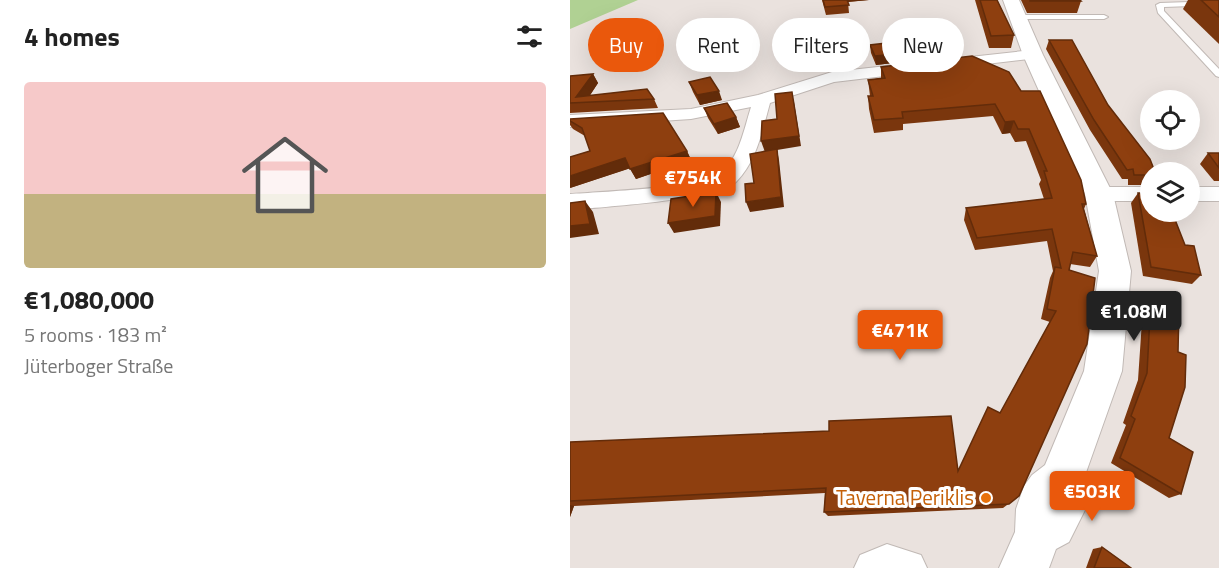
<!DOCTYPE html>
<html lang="en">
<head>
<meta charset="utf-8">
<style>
  body { margin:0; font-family:"Titillium Web",sans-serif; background:#f6f6f6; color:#222; height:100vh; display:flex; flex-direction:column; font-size:22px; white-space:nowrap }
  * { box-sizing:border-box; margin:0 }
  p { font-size:20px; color:#767676 }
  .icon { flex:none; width:33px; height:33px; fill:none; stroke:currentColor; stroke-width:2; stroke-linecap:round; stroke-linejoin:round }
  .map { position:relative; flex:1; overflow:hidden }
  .side { display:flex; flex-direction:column; background:#fff; width:570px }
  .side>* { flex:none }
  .guide { position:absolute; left:18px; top:18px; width:540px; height:54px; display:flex; gap:12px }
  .tools { position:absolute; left:570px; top:90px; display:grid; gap:12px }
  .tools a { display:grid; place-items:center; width:60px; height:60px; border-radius:50%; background:#fff; box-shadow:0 6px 24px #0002; font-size:30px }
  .price { position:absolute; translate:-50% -51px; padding:0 14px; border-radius:6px; background:#ea580c; color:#fff; font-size:20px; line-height:39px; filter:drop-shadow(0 2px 3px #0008) }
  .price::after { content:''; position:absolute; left:50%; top:36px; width:18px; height:14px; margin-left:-9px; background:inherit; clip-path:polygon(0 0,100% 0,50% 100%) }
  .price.active { background:#222; color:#fff }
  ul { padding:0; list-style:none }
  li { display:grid; align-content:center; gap:12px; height:318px; padding:0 24px }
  li span { display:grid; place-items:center; height:186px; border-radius:6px; color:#555 }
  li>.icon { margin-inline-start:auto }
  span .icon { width:108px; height:108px; fill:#fffc; stroke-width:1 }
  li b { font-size:26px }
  h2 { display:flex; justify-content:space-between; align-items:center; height:72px; padding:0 24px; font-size:26px }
  .tag { padding:0 21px; border-radius:27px; background:#fff; box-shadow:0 6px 24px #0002; font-size:21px; line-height:54px }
  .tag.active { background:#ea580c; color:#fff }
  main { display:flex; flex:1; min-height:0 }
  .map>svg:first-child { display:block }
  .green { fill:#b0d193 }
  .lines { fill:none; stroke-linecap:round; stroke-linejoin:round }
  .lane-casing { stroke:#c1b9b5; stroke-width:2 }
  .street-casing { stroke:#c1b9b5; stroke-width:2 }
  .secondary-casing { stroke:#c1b9b5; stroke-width:2 }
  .lane { fill:#fff; fill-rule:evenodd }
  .street { fill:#fff; fill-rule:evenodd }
  .secondary { fill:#fff; fill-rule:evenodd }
  .wall { fill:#7a360d }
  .shaded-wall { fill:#632c0a }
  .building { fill:#8e3f0f; stroke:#632c0a; stroke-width:1.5 }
  .food-dot { fill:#e8710a; stroke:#fff; stroke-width:2 }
  .labels { text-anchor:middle; stroke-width:6; stroke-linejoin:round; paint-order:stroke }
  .near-food-label { font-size:21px; fill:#c56008; stroke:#fff; text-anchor:end }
</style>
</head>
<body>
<main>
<section class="side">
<h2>4 homes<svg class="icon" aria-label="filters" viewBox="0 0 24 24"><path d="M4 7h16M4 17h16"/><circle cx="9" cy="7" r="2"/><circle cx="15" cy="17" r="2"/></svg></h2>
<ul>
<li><span style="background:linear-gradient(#f6c9c9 60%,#c2b280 0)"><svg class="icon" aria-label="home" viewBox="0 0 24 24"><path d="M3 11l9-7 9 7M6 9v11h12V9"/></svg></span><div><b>€1,080,000</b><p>5 rooms · 183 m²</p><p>Jüterboger Straße</p></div></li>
</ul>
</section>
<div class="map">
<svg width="649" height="568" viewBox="0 0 649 568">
  <rect width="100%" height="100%" fill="#eae2de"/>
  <polygon class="green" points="0,0 68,0 0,29"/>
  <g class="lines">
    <defs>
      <g id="lane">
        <polygon points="649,1 649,5 594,7 594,11 649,69 649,77 646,76 588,13 586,5 590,3"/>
        <polygon points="448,15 534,15 538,17 534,19 445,19 444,17"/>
      </g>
      <g id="street">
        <path d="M463,50L468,52L471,55L468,58L264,82L200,103C192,131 187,161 166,182C148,200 30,207 0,210V194C29,192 131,188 150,173C169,159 174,129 181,107L121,119L0,127V115L121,109L188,95L262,72Z"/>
        <polygon points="529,187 580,187 580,201 529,201 521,199 518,194 521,189"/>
        <rect x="620" y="187" width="29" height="14"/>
        <polygon points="317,544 351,555 357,568 284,568 290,555"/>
      </g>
      <polygon id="secondary" points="433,0 449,0 473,55 543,194 561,271 552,371 513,481 518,504 499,542 486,549 479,568 429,568 445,532 446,509 454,486 462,475 475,465 514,371 529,271 515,194 453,55"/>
    </defs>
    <use href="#lane" class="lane-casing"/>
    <use href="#street" class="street-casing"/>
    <use href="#secondary" class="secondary-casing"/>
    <use href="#lane" class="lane"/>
    <use href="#street" class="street"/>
    <use href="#secondary" class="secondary"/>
  </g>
  <g class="wall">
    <polygon points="252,0 299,0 278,2 279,13 256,15"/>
    <polygon points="405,0 427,0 444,35 441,48 419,48"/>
    <polygon points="451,0 510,0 511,1 507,13 457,13"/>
    <polygon points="618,0 649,0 649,44 613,9"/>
    <polygon points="479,40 538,105 580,172 580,185 558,185 558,179 552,179 520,130 476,49"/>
    <polygon points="300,45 375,57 306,65 301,53"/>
    <polygon points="311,67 439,72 516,204 514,209 527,256 520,267 500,264 449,496 433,508 258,516 254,512 255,493 4,506 0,517 0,442 388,471 430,413 480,322 471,319 480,278 483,271 477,241 405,250 394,220 396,208 474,199 469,184 471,180 456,141 445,142 440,133 432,134 423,116 333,124 333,130 304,133 299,109 298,96 300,96 298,80 311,78"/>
    <polygon points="23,74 28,83 20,95 84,99 88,108 0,113 0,76"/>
    <polygon points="119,82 152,100 130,105 123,92"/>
    <polygon points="134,108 166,117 170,127 148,134 138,118"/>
    <polygon points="0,119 117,151 121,160 66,179 60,168 0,188 20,151 15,136 3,129 0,125"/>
    <polygon points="638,153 649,153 649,181 644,181 630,164"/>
    <polygon points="568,193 615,245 631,275 622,284 573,276 561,203"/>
    <polygon points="581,297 608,352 599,438 611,494 599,498 541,463 556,425 553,423 568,380 573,306"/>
    <polygon points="532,547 561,568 516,568 523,549"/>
  </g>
  <g class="shaded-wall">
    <polygon points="276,0 299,0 276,2"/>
    <polygon points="376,49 375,57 306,65 305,56"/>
    <polygon points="23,74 28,83 15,103 6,97"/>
    <polygon points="149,91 152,100 130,105 127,95"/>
    <polygon points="224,102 231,146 207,150 209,160 214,207 180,212 176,202 211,197 191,141"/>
    <polygon points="166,117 170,127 148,134 144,124"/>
    <polygon points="444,121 440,133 432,134 435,122"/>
    <polygon points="117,151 121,160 66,179 60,169"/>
    <polygon points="55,158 61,168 0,188 0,176"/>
    <polygon points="146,192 151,202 150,226 104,233 98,223"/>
    <polygon points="15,201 23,212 29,234 0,238 0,226"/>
    <polygon points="0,505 4,506 0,517"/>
  </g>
  <g class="building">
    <polygon points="253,0 277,0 279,5 255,7"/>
    <polygon points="410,0 427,0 444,35 421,36"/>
    <polygon points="460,0 510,0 511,1 460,1"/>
    <polygon points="631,0 649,0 649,17"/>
    <polygon points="352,39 376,49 305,56 300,45"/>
    <polygon points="479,40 502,40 538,105 580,159 585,172 580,172 580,175 564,175 563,169 557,170 524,120"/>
    <polygon points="402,56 439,72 451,91 470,91 511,180 516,204 512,204 527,256 503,252 499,270 525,278 517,344 449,496 439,504 254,512 256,488 0,501 0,442 259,431 259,421 381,416 388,471 418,407 430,413 486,311 477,309 485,267 491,268 482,229 407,238 396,208 482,198 474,171 477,171 459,129 448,129 444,121 435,122 425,104 332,112 333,118 304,120 298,96 303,96 298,80 315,78 311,67"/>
    <polygon points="23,74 6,97 77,89 84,99 0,103 0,76"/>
    <polygon points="140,77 149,91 127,95 119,82"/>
    <polygon points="222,92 229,136 191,141 192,121 207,119 205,94"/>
    <polygon points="157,103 166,117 144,124 134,108"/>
    <polygon points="93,113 117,151 60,169 55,158 0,176 0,157 20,151 12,128 0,121 0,119"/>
    <polygon points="207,149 211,197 176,202 175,184 184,183 180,154"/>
    <polygon points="638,153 649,153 649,168"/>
    <polygon points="146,192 145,216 98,223 101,199"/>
    <polygon points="568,193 580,193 580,212 602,212 615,245 624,246 631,275 581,267"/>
    <polygon points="15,201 20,224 0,226 0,203"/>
    <polygon points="581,297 609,305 608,352 616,355 615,387 599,438 623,452 611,494 550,458 565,419 561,416 577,373"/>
    <polygon points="532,547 561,568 524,568"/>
  </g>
  <circle class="food-dot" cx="416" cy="498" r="6"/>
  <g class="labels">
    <g class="near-food-label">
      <text x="404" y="505">Taverna Periklis</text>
    </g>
  </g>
</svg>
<div class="tools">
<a><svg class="icon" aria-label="locate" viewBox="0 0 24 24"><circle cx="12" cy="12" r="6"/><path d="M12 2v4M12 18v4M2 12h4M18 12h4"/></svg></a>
<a><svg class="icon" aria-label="layers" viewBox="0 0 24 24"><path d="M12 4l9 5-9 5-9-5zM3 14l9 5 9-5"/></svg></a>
</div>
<b class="price" style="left:123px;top:208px">€754K</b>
<b class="price active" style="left:564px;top:342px">€1.08M</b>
<b class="price" style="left:330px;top:361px">€471K</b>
<b class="price" style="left:522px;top:522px">€503K</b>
<div class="guide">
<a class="tag active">Buy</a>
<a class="tag">Rent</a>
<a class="tag">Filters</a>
<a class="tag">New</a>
</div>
</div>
</main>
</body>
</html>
